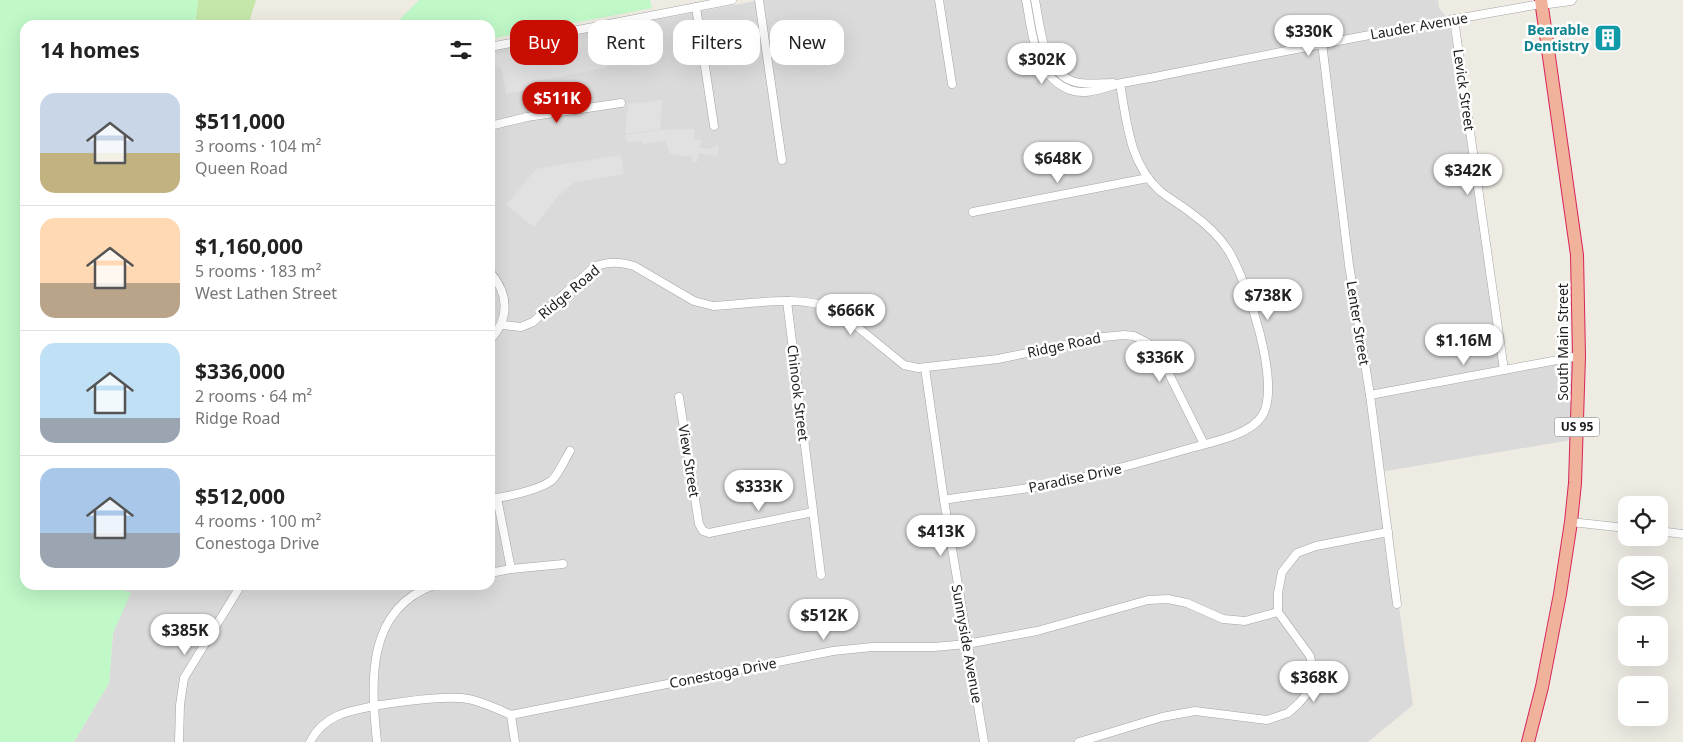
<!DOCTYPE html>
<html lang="en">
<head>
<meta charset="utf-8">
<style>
  body { margin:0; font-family:"Noto Sans",sans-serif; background:#f6f6f6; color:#222; height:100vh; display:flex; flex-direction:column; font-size:19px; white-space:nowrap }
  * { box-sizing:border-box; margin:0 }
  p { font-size:16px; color:#767676 }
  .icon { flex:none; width:28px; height:28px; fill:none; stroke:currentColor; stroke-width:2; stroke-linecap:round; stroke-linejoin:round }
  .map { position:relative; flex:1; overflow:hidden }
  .side { position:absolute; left:20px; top:20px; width:475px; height:570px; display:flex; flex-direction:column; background:#fff; border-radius:15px; box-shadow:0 5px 20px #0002 }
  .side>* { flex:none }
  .guide { position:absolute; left:510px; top:20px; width:475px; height:45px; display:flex; gap:10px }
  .fabs { position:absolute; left:1618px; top:496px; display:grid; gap:10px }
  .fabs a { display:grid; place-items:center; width:50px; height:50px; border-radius:10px; background:#fff; box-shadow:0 5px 20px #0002; font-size:25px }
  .price { position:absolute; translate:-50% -42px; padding:0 11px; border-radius:18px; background:#fff; color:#222; font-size:16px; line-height:32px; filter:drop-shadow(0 1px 2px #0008) }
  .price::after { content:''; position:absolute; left:50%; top:30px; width:15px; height:11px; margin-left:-8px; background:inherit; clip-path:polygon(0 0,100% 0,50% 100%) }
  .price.current { background:#c80d03; color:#fff }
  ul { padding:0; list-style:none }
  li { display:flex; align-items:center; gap:15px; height:125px; padding:0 20px }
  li+li { border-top:1px solid #e0e0e0 }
  li span { display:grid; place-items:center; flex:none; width:140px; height:100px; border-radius:15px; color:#555 }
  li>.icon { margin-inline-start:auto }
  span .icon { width:60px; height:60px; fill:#fffc; stroke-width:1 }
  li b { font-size:21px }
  h2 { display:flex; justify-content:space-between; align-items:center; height:60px; padding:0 20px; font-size:21px }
  .pill { padding:0 18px; border-radius:15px; background:#fff; box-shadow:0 5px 20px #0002; font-size:18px; line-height:45px }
  .pill.current { background:#c80d03; color:#fff }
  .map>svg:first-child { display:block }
  .residential { fill:#dbdada }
  .grass { fill:#c5e8aa }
  .park { fill:#c0f8c8 }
  .parking { fill:#e1e1e1 }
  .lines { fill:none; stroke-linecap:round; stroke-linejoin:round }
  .minor-casing { stroke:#a4a4a4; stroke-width:9 }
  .tertiary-casing { stroke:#a4a4a4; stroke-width:11 }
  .trunk-casing { stroke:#d7265a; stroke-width:14 }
  .minor { stroke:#fff; stroke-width:8 }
  .tertiary { stroke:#fff; stroke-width:10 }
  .trunk { stroke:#f0b29a; stroke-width:12 }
  .labels { text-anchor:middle; stroke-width:5; stroke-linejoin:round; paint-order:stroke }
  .shield { fill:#fff; stroke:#616161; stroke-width:1 }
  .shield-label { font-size:12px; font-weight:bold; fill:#1d1d1d }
  .street-label { font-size:14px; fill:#1d1d1d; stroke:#fff }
  .culture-label { font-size:14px; font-weight:bold; fill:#0d838f; stroke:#fff; text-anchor:end }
</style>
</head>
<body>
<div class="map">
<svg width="1683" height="742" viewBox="0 0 1683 742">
  <rect width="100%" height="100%" fill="#eeebe3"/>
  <polygon class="residential" points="761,0 1438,0 1439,8 1449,20 1501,370 1579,356 1577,439 1380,472 1413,705 1368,742 74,742 109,683 113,633 130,593 112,585 490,585 490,51"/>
  <polygon class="grass" points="198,0 256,0 248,25 195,25"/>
  <g class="park">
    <polygon points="0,0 198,0 195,25 25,25 25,585 112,585 131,593 113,633 109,683 74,742 0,742"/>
    <polygon points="419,0 650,0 652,8 490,39 490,25 394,25"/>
  </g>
  <g class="parking">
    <polygon points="608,34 609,67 533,82 534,88 506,94 501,67 490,68 490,55"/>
    <polygon points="662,100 660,129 625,134 628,104"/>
    <polygon points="694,129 695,140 702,140 699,148 708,149 719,145 717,156 699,153 697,162 692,161 692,157 669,153 666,141 643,144 642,141 628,143 625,135 660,130"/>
    <polygon points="621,155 624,174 575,182 558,196 534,227 506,205 536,169"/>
  </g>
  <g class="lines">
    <defs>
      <g id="minor">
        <polyline points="759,0 782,160"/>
        <polyline points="939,0 952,84"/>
        <path d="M1026,0C1033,34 1033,75 1070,90C1088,96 1105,87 1122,83C1133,81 1144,79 1155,77C1284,51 1412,26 1541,4"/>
        <path d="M1035,0C1041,29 1042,72 1075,82C1084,85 1103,83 1113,83"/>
        <polyline points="696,7 714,126"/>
        <polyline points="1454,19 1504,370"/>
        <polyline points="1322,43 1349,265 1370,395 1397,604"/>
        <polyline points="490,47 732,0"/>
        <polyline points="490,126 527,117 621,103"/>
        <polyline points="973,212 1148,178"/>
        <path d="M490,272C509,294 510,318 490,340"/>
        <polyline points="787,301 821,575"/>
        <path d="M502,325L521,327L533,322L594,267C608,261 620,262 634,266L694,301L713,306C751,304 806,293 839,312L904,365L918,368L998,359L1103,337L1124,335L1134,336L1148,343L1160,356L1204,444"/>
        <polyline points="925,368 944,500 984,742"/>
        <polyline points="1370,395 1579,356"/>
        <polyline points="679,397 699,524 703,531 709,533 813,512"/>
        <path d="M490,498C505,498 538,490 551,481C557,477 565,459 570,451"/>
        <polyline points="497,498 511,569"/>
        <path d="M944,500C977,494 1011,492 1045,485C1094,476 1143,462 1191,448C1212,442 1250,435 1262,416C1282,385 1247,280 1228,250C1219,236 1205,223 1191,213C1181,205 1170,199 1160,191C1129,163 1127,122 1120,84"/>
        <polyline points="1571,522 1626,528"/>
        <polyline points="1659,531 1683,534"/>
        <polyline points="490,573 511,569 563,564"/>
        <polyline points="511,715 515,742"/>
        <polyline points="179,742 180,705 184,678 241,585"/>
        <path d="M310,742C316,730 324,722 337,716C358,706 445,694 468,699C483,702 498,709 511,715L833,651L872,647H934L967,644L1037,631L1148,600L1168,599L1187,603L1223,619L1245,621L1278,612"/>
        <path d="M377,742C371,683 365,610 434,585"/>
        <polyline points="1079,742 1162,717 1195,711 1267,720 1288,713 1299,703 1310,690 1313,671 1310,656 1278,612 1278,593 1282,572 1297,553 1316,546 1388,532"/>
      </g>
      <polyline id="tertiary" points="1541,4 1571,0"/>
      <polyline id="trunk" points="1528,742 1542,687 1560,594 1571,522 1575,483 1579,356 1577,255 1541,0"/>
    </defs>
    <use href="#minor" class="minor-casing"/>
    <use href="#tertiary" class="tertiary-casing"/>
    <use href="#trunk" class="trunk-casing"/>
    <use href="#minor" class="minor"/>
    <use href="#tertiary" class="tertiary"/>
    <use href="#trunk" class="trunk"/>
  </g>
  <defs>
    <symbol id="building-square" viewBox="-11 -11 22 22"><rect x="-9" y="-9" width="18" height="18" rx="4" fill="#0f9aa8" stroke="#fff"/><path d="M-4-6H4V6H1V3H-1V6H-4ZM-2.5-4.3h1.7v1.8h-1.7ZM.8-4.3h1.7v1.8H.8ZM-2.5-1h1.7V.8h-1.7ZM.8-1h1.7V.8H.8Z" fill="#fff"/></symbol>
  </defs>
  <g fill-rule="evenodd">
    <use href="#building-square" x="1592" y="22" width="32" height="32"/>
  </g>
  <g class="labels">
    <rect class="shield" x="1554.5" y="417.5" width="45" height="19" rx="4"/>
    <g class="shield-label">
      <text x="1577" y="431">US 95</text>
    </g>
    <g class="street-label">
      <text transform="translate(1419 26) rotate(-10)" y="5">Lauder Avenue</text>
      <text transform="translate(1464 90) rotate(82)" y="5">Levick Street</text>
      <text transform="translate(569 292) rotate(-40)" y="5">Ridge Road</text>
      <text transform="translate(1358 323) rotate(81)" y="5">Lenter Street</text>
      <text transform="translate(1563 342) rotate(-90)" y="5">South Main Street</text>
      <text transform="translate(1064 345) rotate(-12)" y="5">Ridge Road</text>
      <text transform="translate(798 393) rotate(83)" y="5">Chinook Street</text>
      <text transform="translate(689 461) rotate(81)" y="5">View Street</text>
      <text transform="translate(1075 478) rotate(-12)" y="5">Paradise Drive</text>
      <text transform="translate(967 644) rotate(80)" y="5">Sunnyside Avenue</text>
      <text transform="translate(723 673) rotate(-11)" y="5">Conestoga Drive</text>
    </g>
    <g class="culture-label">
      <text x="1589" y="35">Bearable<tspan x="1589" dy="16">Dentistry</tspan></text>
    </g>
  </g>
</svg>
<div class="fabs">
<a><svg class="icon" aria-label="locate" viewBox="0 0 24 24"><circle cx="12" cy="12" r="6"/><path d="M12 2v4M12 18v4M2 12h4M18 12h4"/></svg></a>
<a><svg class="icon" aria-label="layers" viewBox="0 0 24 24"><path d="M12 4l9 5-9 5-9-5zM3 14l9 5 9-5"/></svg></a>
<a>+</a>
<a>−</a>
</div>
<b class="price" style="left:1309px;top:57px">$330K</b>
<b class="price" style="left:1042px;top:85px">$302K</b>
<b class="price current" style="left:557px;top:124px">$511K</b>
<b class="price" style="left:1058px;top:184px">$648K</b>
<b class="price" style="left:1468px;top:196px">$342K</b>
<b class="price" style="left:1268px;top:321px">$738K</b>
<b class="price" style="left:851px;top:336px">$666K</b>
<b class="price" style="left:1464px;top:366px">$1.16M</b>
<b class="price" style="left:1160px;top:383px">$336K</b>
<b class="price" style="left:759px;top:512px">$333K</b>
<b class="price" style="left:941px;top:557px">$413K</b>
<b class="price" style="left:824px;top:641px">$512K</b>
<b class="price" style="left:185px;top:656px">$385K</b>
<b class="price" style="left:1314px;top:703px">$368K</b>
<div class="guide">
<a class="pill current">Buy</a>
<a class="pill">Rent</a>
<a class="pill">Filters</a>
<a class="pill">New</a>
</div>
<section class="side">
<h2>14 homes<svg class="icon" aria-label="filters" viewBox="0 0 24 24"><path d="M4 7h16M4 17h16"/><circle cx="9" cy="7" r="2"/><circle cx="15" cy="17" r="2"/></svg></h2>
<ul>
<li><span style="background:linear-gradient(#c9d6e8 60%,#c2b280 0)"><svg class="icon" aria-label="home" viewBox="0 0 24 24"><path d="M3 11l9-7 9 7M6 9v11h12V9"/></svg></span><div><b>$511,000</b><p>3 rooms · 104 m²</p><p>Queen Road</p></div></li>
<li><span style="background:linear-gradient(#ffd9b3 65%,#b9a48a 0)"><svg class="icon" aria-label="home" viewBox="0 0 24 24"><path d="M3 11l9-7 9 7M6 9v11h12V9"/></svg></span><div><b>$1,160,000</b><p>5 rooms · 183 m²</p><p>West Lathen Street</p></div></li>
<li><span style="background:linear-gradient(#bfe0f5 75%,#9aa5b1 0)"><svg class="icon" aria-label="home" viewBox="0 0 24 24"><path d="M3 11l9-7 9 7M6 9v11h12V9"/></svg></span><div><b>$336,000</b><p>2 rooms · 64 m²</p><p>Ridge Road</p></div></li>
<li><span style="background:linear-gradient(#a9c7e8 65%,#9aa5b1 0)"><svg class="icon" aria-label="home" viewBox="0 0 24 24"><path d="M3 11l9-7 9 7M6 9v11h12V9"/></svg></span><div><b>$512,000</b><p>4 rooms · 100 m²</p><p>Conestoga Drive</p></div></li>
</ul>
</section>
</div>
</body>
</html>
